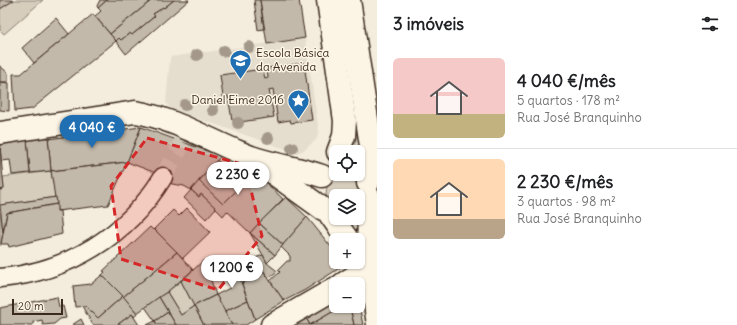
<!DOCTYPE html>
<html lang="pt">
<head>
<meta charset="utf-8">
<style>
  body { margin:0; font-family:Delius,sans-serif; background:#f6f6f6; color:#202124; height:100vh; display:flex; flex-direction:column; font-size:15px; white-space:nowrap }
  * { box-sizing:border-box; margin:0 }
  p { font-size:13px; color:#757577 }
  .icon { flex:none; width:22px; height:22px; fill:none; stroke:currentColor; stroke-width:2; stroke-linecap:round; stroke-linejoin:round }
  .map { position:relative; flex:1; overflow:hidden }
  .sheet { display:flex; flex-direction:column; background:#fff; width:360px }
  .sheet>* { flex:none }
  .tools { position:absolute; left:329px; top:145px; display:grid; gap:8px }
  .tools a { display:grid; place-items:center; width:36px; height:36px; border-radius:6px; background:#fff; box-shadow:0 1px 3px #0004; font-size:20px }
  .scale { position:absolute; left:12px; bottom:10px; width:51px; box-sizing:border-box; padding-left:4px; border:2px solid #3b2a1e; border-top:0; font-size:11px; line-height:14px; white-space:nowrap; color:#3b2a1e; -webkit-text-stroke:3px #fcf5e5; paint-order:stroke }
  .price { position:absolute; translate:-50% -34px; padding:0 9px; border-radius:14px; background:#fff; color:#222; font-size:13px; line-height:26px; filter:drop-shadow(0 1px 2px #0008) }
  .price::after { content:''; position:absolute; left:50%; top:24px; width:12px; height:9px; margin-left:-6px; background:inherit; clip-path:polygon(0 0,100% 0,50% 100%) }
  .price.current { background:#1f6fb2; color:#fff }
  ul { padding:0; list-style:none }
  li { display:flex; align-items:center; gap:12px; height:100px; padding:0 16px }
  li+li { border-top:1px solid #e0e0e0 }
  li span { display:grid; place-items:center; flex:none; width:112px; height:80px; border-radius:6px; color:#555 }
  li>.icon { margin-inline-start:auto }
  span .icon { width:48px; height:48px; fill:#fffc; stroke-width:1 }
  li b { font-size:17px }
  h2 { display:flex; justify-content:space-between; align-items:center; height:48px; padding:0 16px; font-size:17px }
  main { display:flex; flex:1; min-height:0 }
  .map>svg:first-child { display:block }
  .built { fill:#e5ddce }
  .green { fill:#d6cdbd; stroke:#887c6e }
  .building { fill:#c3b9aa; stroke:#3b2a1e }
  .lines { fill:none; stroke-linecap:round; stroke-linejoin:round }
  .minor-tunnel { stroke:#cfc6b7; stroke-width:18; stroke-dasharray:18 9; stroke-linecap:butt }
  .minor-casing { stroke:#3b2a1e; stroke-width:21 }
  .tertiary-casing { stroke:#3b2a1e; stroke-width:25 }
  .minor { stroke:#fcf5e5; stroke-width:18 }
  .tertiary { stroke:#fcf5e5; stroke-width:22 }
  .tree { fill:#a4988a }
  .marked { fill:#d62828; fill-opacity:0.2; stroke:#d62828; stroke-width:3; stroke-dasharray:8 5; stroke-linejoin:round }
  .labels { text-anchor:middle; stroke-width:3; stroke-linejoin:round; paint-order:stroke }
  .poi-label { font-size:12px; fill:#3b2a1e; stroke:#fcf5e5; text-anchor:start }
</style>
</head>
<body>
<main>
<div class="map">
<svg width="377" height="325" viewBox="0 0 377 325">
  <rect width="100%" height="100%" fill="#f4eddd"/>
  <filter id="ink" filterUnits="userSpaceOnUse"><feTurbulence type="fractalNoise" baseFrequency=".025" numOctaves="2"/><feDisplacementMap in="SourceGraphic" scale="8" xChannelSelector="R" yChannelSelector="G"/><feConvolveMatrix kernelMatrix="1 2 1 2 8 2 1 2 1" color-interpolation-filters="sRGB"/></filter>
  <g filter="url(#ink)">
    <polygon class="built" points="305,38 319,132 316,140 304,150 297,153 171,109 166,103 170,57"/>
    <g class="green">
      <polygon points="14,0 43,0 4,34 0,30 0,9"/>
      <polygon points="339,0 361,141 361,163 358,161 358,152 346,152"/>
      <polygon points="51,171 56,197 0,205 0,190 4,189 3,177"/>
      <path d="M341,175C356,177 361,186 358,199V196H336V208L327,199C324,187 329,178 341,175Z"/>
      <polygon points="0,212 3,232 0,246"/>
      <polygon points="181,281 194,306 181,315 167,292"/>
    </g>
    <g class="building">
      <polygon points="0,0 14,0 0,9"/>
      <polygon points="100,0 107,0 98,8 97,6"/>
      <polygon points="107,0 152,0 110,34 95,16 101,11 98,8"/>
      <polygon points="152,0 174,0 164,8 163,7 158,11 153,14 155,16 132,35 130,33 121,40 119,38 116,41 110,34"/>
      <polygon points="174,0 189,0 126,54 116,41 119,38 121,40 130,33 132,35 155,16 153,14 158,11 163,7 164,8"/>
      <polygon points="254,0 260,0 264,29 258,30"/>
      <polygon points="260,0 299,0 305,38 267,44"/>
      <polygon points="93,14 116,41 32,109 15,111 13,74 21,74"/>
      <polygon points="56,18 69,34 34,63 22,48"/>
      <polygon points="304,63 312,120 291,123 290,120 278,122 273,89 269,90 274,117 240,122 239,118 232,120 228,96 223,97 220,75 263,69 265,79 268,78 267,68"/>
      <polygon points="0,66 8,73 8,82 0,82"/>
      <polygon points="0,82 9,83 9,111 0,110"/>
      <polygon points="141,127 221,156 191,190 184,186 172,184 161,175 127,162"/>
      <polygon points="141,127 127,162 51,171 48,139"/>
      <polygon points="48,136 51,171 30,173 27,139"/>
      <polygon points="27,139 30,173 12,175 10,160 1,161 0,142"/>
      <polygon points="0,147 4,189 0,190"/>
      <polygon points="217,160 244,185 253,176 256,179 259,176 283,199 250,233 227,211 223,216 201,194 199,197 191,190"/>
      <polygon points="127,162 108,205 57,211 51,171"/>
      <polygon points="213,165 238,189 223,204 199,181"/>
      <polygon points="191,190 199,197 201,194 216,208 206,219 184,198"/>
      <polygon points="56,197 57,204 7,213 3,232 0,205"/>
      <polygon points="286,197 307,217 283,245 259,223"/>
      <polygon points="57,204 57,211 60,211 62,234 9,247 8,244 1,244 7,213"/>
      <polygon points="187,208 210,232 183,258 154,229 173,210 179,216"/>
      <polygon points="307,217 336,253 336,262 344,262 346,264 305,290 284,301 270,281 280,272 278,270 287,261 290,261 290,256 281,247"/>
      <polygon points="259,223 283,245 275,255 250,233"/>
      <polygon points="150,227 153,230 154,229 177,252 123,297 102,275 105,272 103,271"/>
      <polygon points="250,233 275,255 267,263 263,255"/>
      <polygon points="177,252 193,270 167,292 137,313 123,297"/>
      <polygon points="263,255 267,263 277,271 269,278 262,269 242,284 234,263 250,260"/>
      <polygon points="204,260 216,295 194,306 181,281"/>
      <polygon points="234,263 248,300 225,311 216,295 230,288 221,267"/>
      <polygon points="262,269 284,301 255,319 242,284"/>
      <polygon points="102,275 123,296 98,318 86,306 75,307 73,286 91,284"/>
      <polygon points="167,292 181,315 194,306 204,325 176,325 159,297"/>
      <polygon points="216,295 225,311 232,325 204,325 194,306"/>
      <polygon points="123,296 137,313 134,317 132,314 117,325 93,325 82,306 86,306 98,318"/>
      <polygon points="57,297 59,307 63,306 66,318 60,319 54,324 43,325 42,320 33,322 33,325 0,325 0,308"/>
      <polygon points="159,297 168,312 155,321 145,307"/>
      <polygon points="248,300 255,319 246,325 232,325 225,311"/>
      <polygon points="333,302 336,302 336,306 357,307 358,310 360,310 363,325 354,325 351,312 341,307 310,325 306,318"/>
      <polygon points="341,307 351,312 354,325 310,325"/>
      <polygon points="168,312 176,325 157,325 155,321"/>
      <polygon points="132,314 139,325 117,325"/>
      <polygon points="306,318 310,325 293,325"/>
      <polygon points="81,319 84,325 72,325"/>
      <polygon points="155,321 157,325 147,325"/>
    </g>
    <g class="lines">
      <polyline class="minor-tunnel" points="163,177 183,142"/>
      <defs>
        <g id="minor">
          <polyline points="368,268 376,325"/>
          <path d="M0,278C68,272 127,236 163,177"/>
        </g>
        <g id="tertiary">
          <polyline points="328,0 345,121 344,136 338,152"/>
          <polyline points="349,0 373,159 368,183"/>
          <path d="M0,133L135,112C174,118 214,143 251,157C274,165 299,168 322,176"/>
          <polyline points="262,165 323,209"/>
          <polyline points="331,216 348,240"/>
          <polyline points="368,268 369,197"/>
          <polyline points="343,284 377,262"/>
          <polyline points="272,325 336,288"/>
        </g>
      </defs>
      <use href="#minor" class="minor-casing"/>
      <use href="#tertiary" class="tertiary-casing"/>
      <use href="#minor" class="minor"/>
      <use href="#tertiary" class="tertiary"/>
    </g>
    <g class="tree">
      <circle cx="249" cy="47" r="6"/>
      <circle cx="224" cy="51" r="6"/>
      <circle cx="197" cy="55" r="6"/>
      <circle cx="185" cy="105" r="6"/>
      <circle cx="213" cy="110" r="6"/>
      <circle cx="238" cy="123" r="6"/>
      <circle cx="268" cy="138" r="6"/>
      <circle cx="292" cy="148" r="6"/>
    </g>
  </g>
  <path class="marked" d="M147,138L245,165L262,236L218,290L121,259L111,186Z"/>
  <defs>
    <symbol id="school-pin" viewBox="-11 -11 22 30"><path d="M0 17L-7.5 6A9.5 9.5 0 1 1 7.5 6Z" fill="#1f6fb2" stroke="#fcf5e5"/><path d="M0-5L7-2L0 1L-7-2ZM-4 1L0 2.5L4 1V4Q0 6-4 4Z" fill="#fff"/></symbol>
    <symbol id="sight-pin" viewBox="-11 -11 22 30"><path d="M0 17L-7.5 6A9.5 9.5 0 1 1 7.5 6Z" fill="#1f6fb2" stroke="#fcf5e5"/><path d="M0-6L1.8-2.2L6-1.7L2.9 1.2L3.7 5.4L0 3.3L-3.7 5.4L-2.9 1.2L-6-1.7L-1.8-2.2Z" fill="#fff"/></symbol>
  </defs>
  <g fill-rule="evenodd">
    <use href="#school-pin" x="228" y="48" width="25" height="34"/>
    <use href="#sight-pin" x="286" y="88" width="25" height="34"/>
  </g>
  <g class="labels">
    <g class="poi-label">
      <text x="256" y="57">Escola Básica<tspan x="256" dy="14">da Avenida</tspan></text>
      <text x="284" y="104" text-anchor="end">Daniel Eime 2016</text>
    </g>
  </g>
</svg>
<div class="tools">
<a><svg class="icon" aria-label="locate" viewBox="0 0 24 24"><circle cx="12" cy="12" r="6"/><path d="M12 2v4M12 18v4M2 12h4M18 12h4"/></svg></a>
<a><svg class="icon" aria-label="layers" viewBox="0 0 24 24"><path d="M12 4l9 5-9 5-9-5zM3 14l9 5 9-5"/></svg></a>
<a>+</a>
<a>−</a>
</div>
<div class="scale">20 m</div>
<b class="price current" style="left:92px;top:149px">4 040 €</b>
<b class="price" style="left:238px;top:196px">2 230 €</b>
<b class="price" style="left:232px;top:289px">1 200 €</b>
</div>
<section class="sheet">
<h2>3 imóveis<svg class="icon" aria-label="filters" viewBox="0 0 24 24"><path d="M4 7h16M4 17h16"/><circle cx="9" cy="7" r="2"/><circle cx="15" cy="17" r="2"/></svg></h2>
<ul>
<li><span style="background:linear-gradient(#f6c9c9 70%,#c2b280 0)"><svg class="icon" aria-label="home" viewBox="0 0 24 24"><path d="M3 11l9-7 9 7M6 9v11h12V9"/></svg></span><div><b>4 040 €/mês</b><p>5 quartos · 178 m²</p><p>Rua José Branquinho</p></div></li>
<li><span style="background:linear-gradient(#ffd9b3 75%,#b9a48a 0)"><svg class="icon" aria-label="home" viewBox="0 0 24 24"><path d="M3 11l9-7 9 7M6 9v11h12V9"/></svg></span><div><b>2 230 €/mês</b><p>3 quartos · 98 m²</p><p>Rua José Branquinho</p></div></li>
</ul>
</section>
</main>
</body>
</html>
